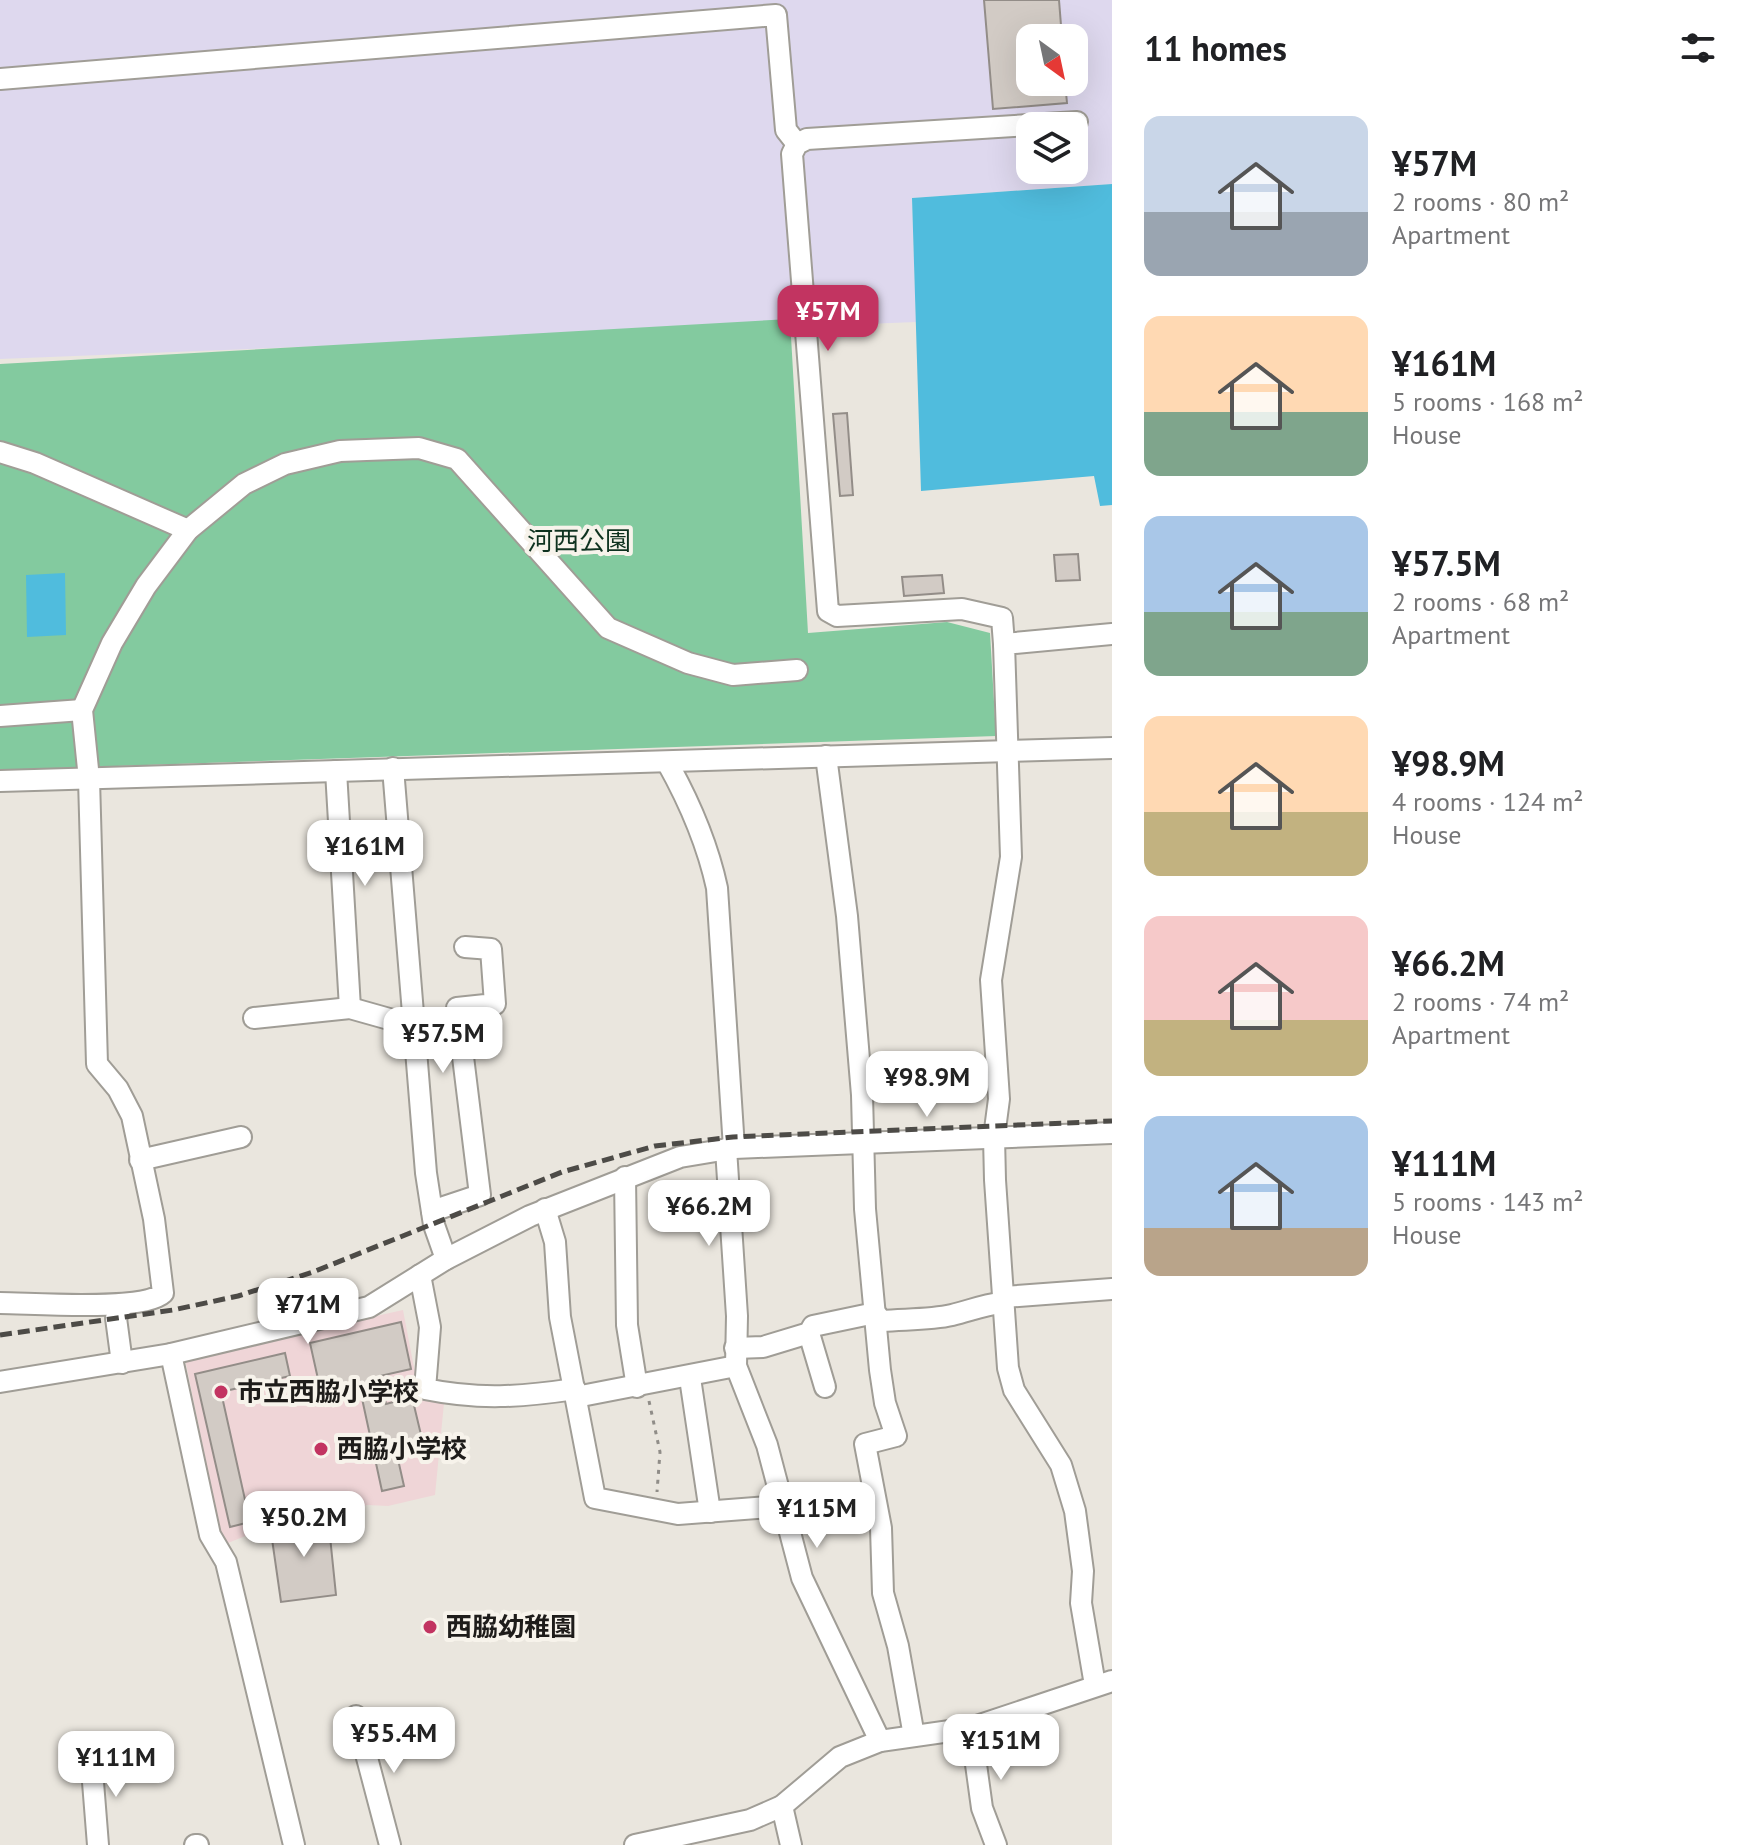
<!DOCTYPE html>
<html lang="en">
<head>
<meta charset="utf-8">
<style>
  body { margin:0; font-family:"PT Sans","Noto Sans JP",sans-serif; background:#f6f6f6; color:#202124; height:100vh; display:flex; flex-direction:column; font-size:30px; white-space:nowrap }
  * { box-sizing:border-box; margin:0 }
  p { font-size:26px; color:#757577 }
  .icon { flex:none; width:44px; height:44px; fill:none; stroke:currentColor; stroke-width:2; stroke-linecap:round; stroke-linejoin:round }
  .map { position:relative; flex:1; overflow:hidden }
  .side { display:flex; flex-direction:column; background:#fff; width:640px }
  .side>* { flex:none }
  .needle { width:52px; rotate:147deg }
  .controls { position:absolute; left:1016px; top:24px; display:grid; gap:16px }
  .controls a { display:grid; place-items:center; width:72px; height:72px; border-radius:16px; background:#fff; box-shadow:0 8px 32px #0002; font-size:40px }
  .price { position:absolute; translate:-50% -68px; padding:0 18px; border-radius:16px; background:#fff; color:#222; font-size:26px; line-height:52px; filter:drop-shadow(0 2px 4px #0008) }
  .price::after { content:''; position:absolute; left:50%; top:48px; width:24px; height:18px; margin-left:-12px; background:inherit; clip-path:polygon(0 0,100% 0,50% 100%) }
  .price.active { background:#c23461; color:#fff }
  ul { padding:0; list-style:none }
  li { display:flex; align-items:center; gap:24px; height:200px; padding:0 32px }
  li span { display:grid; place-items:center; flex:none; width:224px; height:160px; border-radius:16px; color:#555 }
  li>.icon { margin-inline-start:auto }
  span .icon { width:96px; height:96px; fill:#fffc; stroke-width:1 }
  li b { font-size:34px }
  h2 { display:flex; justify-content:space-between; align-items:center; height:96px; padding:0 32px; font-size:34px }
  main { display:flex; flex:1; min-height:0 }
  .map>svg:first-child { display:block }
  .industrial { fill:#ded8ee; fill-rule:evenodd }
  .education { fill:#efd5d7 }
  .green { fill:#83ca9f }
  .water { fill:#50bcdd }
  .building { fill:#d2cbc5; stroke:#938d88; stroke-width:2 }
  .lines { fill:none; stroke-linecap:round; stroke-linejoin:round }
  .minor-casing { stroke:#a09d96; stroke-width:24 }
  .path { stroke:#908d88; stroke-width:3; stroke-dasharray:4 6; stroke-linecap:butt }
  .minor { stroke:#fff; stroke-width:20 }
  .rail { stroke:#4d4b47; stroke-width:5; stroke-dasharray:12 6; stroke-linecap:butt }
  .poi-dot { fill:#c23461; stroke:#f7f3eb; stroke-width:3 }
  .labels { text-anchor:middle; stroke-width:8; stroke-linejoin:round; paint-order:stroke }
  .park-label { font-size:26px; fill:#0e321f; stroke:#f7f3eb }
  .poi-label { font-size:26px; font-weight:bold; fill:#1e1c1a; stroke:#f7f3eb; text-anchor:start }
</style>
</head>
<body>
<main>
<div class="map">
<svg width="1112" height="1845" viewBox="0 0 1112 1845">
  <rect width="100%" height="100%" fill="#eae6de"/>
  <path class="industrial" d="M0,0H1112V184L912,198L916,322L0,359ZM1030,38H1074V82H1030ZM1030,126H1074V170H1030Z"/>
  <polygon class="education" points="403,1310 420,1399 444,1403 435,1495 388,1506 367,1505 328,1517 336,1595 281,1602 270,1526 223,1545 185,1359"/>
  <polygon class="green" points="790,319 808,633 947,622 990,633 996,736 0,770 0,364"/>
  <g class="water">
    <polygon points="1112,184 1112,505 1100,506 1094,476 921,491 912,198"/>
    <polygon points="65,573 66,635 27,637 26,575"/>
  </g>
  <g class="building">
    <polygon points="984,0 1059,0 1062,38 1030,38 1030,82 1065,82 1067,103 993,109"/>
    <polygon points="847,413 853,495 840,496 833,414"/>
    <polygon points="1078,554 1080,580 1056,581 1054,555"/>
    <polygon points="942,575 944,593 904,596 902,577"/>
    <polygon points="401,1322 411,1369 380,1376 386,1404 412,1397 422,1439 395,1446 404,1486 382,1491 358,1380 320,1388 310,1343"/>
    <polygon points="285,1353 290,1376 221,1392 250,1522 230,1527 195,1374"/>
    <polygon points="328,1517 336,1595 281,1602 270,1525"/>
  </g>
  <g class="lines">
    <defs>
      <g id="minor">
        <polyline points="0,79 776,15 786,130 797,144"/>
        <polyline points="0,452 35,463 188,530"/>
        <polyline points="1004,644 1002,618 962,609 837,616 828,611 792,154 797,144 807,139 1077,122"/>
        <polyline points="0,716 82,710"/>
        <polyline points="826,756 847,916 862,1095 865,1209 880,1370 885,1403 896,1436 865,1444 881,1528 883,1593 898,1646 914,1736"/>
        <path d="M667,762C690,803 707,842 717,888L734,1148"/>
        <polyline points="393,768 426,1173 434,1225 446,1259"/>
        <polyline points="336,771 350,1008"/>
        <polyline points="0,781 1112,748"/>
        <polyline points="254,1018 350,1008 414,1026"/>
        <polyline points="726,1149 737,1316 736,1366 767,1445 802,1578 880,1741"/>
        <polyline points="140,1160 241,1137"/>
        <polyline points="625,1177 627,1325 637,1387"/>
        <polyline points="545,1209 555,1242 560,1317 595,1498 678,1514 782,1506"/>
        <polyline points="432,1211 480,1195 457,1008 495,1004 491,949 465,947"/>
        <path d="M420,1275L430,1327L425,1389C479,1400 521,1397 575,1389"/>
        <path d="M0,1303C32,1303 143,1312 163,1293L154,1219L132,1116L118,1089L97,1064L89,779L82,710L112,643L146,586L188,530L244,484L285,464L340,451L419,448L457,459L608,628L688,663L733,675L797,670"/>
        <path d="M875,1313L882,1321C905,1319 930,1320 952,1315C969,1311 983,1305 1001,1303L1004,1297L1112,1289"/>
        <polyline points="809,1333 825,1387"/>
        <polyline points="735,1348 763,1347 809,1333 813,1326 875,1313"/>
        <polyline points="171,1354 210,1535 226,1562 294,1845"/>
        <polyline points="122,1363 116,1318 123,1304"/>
        <polyline points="690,1378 710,1512"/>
        <polyline points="0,1382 171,1354 369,1307 446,1259 530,1216 680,1157 734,1148 1112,1133"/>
        <polyline points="576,1397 736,1366"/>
        <polyline points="1095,1685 1081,1603 1083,1571 1075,1511 1061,1465 1014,1390 1008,1368 995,1180 994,1137 999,1099 991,980 1011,857 1004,644 1112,634"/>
        <polyline points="356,1716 390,1845"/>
        <polyline points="971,1728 982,1808 996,1845"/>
        <polyline points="91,1757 98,1845"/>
        <polyline points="782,1806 791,1845"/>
        <polyline points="195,1845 198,1845"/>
        <polyline points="635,1845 750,1820 782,1806 840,1757 880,1741 971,1728 1112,1681"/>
      </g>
    </defs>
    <use href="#minor" class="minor-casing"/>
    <polyline class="path" points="649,1401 660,1452 657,1492"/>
    <use href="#minor" class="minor"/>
    <polyline class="rail" points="0,1335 173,1310 238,1296 313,1272 562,1172 655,1146 733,1137 1112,1121"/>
  </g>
  <g class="poi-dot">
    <circle cx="221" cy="1392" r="8"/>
    <circle cx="321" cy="1449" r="8"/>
    <circle cx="430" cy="1627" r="8"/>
  </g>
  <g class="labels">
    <g class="park-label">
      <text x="579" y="550">河西公園</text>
    </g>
    <g class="poi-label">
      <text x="237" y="1401">市立西脇小学校</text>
      <text x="337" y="1458">西脇小学校</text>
      <text x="446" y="1636">西脇幼稚園</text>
    </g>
  </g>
</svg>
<div class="controls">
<a><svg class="needle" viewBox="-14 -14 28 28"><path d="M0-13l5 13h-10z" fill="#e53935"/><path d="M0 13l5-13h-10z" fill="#757577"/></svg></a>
<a><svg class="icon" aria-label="layers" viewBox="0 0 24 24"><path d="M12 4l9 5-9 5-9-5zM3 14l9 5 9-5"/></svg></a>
</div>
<b class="price active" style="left:828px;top:353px">¥57M</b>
<b class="price" style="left:365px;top:888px">¥161M</b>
<b class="price" style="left:443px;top:1075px">¥57.5M</b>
<b class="price" style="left:927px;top:1119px">¥98.9M</b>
<b class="price" style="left:709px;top:1248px">¥66.2M</b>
<b class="price" style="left:308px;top:1346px">¥71M</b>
<b class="price" style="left:817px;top:1550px">¥115M</b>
<b class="price" style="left:304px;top:1559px">¥50.2M</b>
<b class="price" style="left:394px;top:1775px">¥55.4M</b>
<b class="price" style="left:1001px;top:1782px">¥151M</b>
<b class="price" style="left:116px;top:1799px">¥111M</b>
</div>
<section class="side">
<h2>11 homes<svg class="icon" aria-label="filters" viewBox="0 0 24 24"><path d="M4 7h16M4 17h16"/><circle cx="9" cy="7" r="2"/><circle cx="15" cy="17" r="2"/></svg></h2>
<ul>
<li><span style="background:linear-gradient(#c9d6e8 60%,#9aa5b1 0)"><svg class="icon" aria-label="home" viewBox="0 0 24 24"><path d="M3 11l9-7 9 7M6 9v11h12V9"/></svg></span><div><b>¥57M</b><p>2 rooms · 80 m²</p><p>Apartment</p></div></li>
<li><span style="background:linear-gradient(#ffd9b3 60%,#7fa58c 0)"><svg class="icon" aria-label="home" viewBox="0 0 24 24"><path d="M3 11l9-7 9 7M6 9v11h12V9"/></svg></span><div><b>¥161M</b><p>5 rooms · 168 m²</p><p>House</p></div></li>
<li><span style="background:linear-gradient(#a9c7e8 60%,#7fa58c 0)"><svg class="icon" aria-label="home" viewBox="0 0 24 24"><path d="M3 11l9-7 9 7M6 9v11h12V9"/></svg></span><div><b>¥57.5M</b><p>2 rooms · 68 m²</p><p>Apartment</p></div></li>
<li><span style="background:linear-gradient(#ffd9b3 60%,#c2b280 0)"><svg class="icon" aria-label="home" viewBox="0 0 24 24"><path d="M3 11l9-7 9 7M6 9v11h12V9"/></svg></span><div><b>¥98.9M</b><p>4 rooms · 124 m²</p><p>House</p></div></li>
<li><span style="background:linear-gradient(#f6c9c9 65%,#c2b280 0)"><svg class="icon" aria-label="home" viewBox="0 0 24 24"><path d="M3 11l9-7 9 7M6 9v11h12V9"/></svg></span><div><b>¥66.2M</b><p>2 rooms · 74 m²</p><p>Apartment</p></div></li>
<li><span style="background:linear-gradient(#a9c7e8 70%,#b9a48a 0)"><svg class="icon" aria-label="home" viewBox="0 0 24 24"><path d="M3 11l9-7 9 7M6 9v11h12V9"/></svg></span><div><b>¥111M</b><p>5 rooms · 143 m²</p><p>House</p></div></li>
</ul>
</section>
</main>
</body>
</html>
